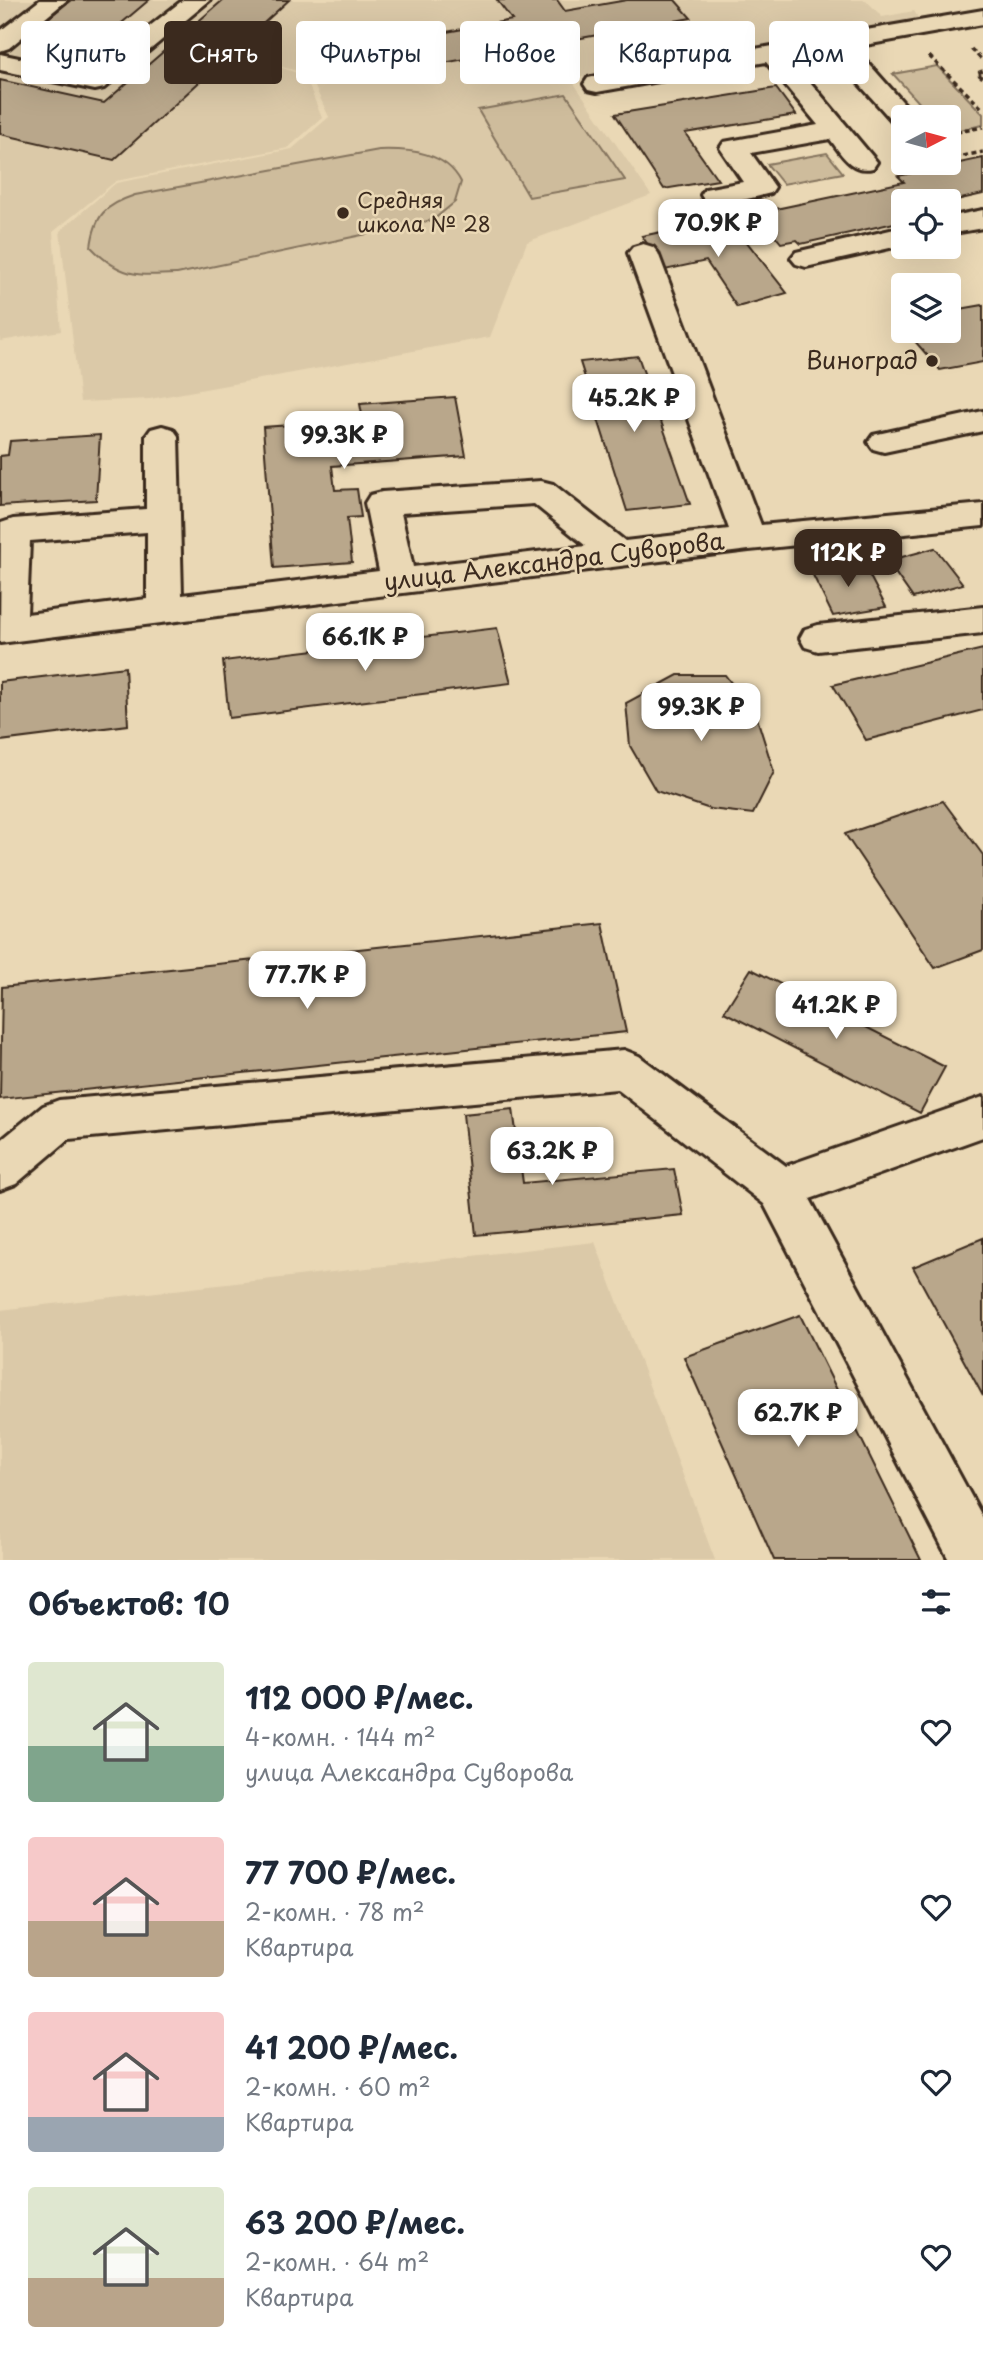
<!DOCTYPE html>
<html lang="ru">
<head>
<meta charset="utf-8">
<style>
  body { margin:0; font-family:"Playpen Sans",sans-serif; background:#f2f2f3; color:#1f2937; height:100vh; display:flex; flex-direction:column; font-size:26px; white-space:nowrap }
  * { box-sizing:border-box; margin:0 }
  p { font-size:23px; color:#747a83 }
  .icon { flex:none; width:38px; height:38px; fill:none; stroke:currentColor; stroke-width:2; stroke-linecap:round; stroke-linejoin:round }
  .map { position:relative; height:1560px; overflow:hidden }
  .side { display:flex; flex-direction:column; background:#fff; flex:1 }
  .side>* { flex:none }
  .hud { position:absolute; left:21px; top:21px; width:942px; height:63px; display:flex; gap:14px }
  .needle { width:46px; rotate:84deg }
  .controls { position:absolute; left:891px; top:105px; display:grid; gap:14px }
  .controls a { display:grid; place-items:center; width:70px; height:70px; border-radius:7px; background:#fff; box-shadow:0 7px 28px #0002; font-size:35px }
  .price { position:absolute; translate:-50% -60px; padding:0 16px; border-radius:14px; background:#fff; color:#222; font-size:23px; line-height:46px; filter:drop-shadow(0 2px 4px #0008) }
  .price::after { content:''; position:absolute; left:50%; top:42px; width:21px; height:16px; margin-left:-10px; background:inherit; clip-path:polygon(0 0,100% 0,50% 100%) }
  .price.on { background:#3b2a1e; color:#fff }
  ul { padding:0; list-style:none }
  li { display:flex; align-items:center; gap:21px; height:175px; padding:0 28px }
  li span { display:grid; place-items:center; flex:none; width:196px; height:140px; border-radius:7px; color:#555 }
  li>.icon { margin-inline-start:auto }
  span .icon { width:84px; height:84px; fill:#fffc; stroke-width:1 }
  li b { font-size:30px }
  h2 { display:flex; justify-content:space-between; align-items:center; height:84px; padding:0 28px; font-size:30px }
  .chip { padding:0 24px; border-radius:7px; background:#fff; box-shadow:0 7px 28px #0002; font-size:24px; line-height:63px }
  .chip.on { background:#3b2a1e; color:#fff }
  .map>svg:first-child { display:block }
  .built { fill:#dbc9a8 }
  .green { fill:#cebc9c; stroke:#84735d; stroke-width:2 }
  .building { fill:#b9a78b; stroke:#3b2a1e; stroke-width:2 }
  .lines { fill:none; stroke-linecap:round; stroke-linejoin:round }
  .minor-casing { stroke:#3b2a1e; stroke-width:6 }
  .path { stroke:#3b2a1e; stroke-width:3.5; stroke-dasharray:5 3.5; stroke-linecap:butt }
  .minor { fill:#ead8b5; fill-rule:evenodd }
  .poi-dot { fill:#3b2a1e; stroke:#ead8b5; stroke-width:2.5 }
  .labels { text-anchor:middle; stroke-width:5; stroke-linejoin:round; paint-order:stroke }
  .far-poi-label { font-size:21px; fill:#3b2a1e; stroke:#ead8b5; text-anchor:start }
  .poi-label { font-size:24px; fill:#3b2a1e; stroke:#ead8b5; text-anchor:end }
  .street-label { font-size:24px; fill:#3b2a1e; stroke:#ead8b5 }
</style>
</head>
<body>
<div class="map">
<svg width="983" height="1560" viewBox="0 0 983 1560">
  <rect width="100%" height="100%" fill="#ead8b5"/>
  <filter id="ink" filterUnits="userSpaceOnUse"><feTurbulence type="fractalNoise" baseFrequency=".0143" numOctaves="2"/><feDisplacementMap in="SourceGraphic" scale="14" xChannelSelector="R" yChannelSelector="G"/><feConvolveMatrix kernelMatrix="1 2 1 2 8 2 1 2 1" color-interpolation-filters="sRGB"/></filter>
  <g filter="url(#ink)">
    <g class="built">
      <polygon points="0,0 866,0 882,17 914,11 919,19 571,79 651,195 527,242 490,337 150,399 80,402 60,231 116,183 292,149 329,117 309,74 271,64 305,76 322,118 288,148 116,181 53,232 61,331 0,341"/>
      <polygon points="595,1242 715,1560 0,1560 0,1310"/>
    </g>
    <g class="green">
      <polygon points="937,66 983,114 983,125 949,132 948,117 926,117 920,111 925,109 893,74"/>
      <polygon points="566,94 625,180 529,197 478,110"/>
      <path d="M379,150C410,149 446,152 461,182L455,202L433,220L177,274C136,276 120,277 91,247C95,215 105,205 135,195Z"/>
      <polygon points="827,153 843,173 783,184 767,164"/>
    </g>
    <g class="building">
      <polygon points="71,0 149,0 84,55 22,39"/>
      <polygon points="223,0 289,0 114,160 0,134 0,80 104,103"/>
      <polygon points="497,0 557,0 565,11 627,0 675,0 691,18 427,66 408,39 512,20"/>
      <polygon points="776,88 796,115 685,133 718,180 664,189 615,114"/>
      <polygon points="983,158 983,194 948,202 903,201 903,221 801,244 797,240 781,243 757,213 904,182 898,176"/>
      <polygon points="728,218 787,293 737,307 706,261 665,270 642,236"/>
      <polygon points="983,305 983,362 940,370 906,331 948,331 948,311"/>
      <polygon points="638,356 690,504 627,511 580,362"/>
      <polygon points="455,397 466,456 332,466 335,490 357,489 361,517 347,518 352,562 274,568 263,427 363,420 360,404"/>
      <polygon points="100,435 96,500 0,506 0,456 8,455 10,441"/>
      <polygon points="935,548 963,584 913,598 887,561"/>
      <polygon points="863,563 886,607 833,616 811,571"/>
      <polygon points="497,628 511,683 229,718 223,661"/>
      <polygon points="983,649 983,710 866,740 833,685"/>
      <polygon points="125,667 128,725 0,741 0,682"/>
      <polygon points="678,675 725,675 756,715 774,772 753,814 710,809 656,791 630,746 626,703"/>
      <polygon points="943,801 983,855 983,950 935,968 845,834"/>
      <polygon points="602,923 626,1032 0,1099 2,987"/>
      <polygon points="751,969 945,1067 920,1113 724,1012"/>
      <polygon points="513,1109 523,1183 674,1169 683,1215 476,1235 463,1114"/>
      <polygon points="983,1238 983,1396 913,1267"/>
      <polygon points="800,1315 921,1560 774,1560 684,1357"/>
    </g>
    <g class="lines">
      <defs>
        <g id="minor">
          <polygon points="40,0 67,0 9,48 0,51 0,31"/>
          <polygon points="183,0 210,0 104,88 95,90 0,70 0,54 90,73"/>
          <path d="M983,10V24L854,47L916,117H903V125L894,123L830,51L790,58L877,162L873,168C851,173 842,155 830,139L751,153L775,187L771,193C751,198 725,206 705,201L701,195L705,189L743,182L720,148L724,142L818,125L766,62L597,92L588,90L584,84L588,78L597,76Z"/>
          <polygon points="983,210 983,228 948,234 948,217"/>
          <polygon points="903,227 903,245 806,267 796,264 791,258 796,252"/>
          <path d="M643,244L653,247L658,253L761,525L983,504V526L749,550L0,643L1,523L13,519L146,509V436L151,429L162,426L173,429L178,436L182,595L379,571L365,503L370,495L382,492L541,481L553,484L625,541L729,529L628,253L633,247ZM534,504L586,546L413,567L401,513ZM147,532V599L27,614L30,541Z"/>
          <polygon points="983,411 983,431 884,452 873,449 868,442 873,435"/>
          <polygon points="983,607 983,633 818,651 805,647 800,638 805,629 818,625"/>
          <polygon points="624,1050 639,1056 786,1166 983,1097 983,1137 810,1199 983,1518 983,1560 949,1560 764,1204 617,1089 69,1139 16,1184 0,1190 0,1141 43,1106 59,1100"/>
        </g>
      </defs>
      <use href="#minor" class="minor-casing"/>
      <g class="path">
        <polyline points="971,49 983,61"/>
        <polyline points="929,56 983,109"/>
        <polyline points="983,71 977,73 983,78"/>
        <polyline points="948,134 983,127"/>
        <polyline points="948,154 952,158 983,152"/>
      </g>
      <use href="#minor" class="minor"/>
    </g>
  </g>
  <g class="poi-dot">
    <circle cx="343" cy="213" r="7"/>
    <circle cx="932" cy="361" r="7"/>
  </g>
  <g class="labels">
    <g class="far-poi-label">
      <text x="357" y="208">Средняя<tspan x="357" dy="24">школа № 28</tspan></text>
    </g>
    <g class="poi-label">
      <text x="918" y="369">Виноград</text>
    </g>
    <g class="street-label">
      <text transform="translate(554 562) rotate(-7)" y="8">улица Александра Суворова</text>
    </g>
  </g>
</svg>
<div class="controls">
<a><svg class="needle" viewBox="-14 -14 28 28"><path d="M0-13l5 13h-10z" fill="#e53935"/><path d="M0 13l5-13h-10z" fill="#747a83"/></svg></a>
<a><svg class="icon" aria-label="locate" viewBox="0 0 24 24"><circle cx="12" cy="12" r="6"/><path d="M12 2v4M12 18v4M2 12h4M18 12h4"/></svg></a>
<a><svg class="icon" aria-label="layers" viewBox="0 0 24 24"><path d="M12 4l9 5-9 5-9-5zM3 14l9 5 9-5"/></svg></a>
</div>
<b class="price" style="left:718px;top:259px">70.9K ₽</b>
<b class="price" style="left:634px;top:434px">45.2K ₽</b>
<b class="price" style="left:344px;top:471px">99.3K ₽</b>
<b class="price on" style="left:848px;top:589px">112K ₽</b>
<b class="price" style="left:365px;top:673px">66.1K ₽</b>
<b class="price" style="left:701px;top:743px">99.3K ₽</b>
<b class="price" style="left:307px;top:1011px">77.7K ₽</b>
<b class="price" style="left:836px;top:1041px">41.2K ₽</b>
<b class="price" style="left:552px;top:1187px">63.2K ₽</b>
<b class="price" style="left:798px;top:1449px">62.7K ₽</b>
<div class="hud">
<a class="chip">Купить</a>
<a class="chip on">Снять</a>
<a class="chip">Фильтры</a>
<a class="chip">Новое</a>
<a class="chip">Квартира</a>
<a class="chip">Дом</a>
</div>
</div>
<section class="side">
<h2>Объектов: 10<svg class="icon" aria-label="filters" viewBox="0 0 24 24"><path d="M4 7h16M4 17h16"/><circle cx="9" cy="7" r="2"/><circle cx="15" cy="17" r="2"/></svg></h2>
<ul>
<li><span style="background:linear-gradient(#dfe7d0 60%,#7fa58c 0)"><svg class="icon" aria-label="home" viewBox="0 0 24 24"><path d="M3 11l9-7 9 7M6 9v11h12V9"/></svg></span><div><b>112 000 ₽/мес.</b><p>4-комн. · 144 m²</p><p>улица Александра Суворова</p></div><svg class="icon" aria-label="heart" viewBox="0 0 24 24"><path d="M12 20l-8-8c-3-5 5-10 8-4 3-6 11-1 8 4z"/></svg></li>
<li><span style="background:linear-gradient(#f6c9c9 60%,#b9a48a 0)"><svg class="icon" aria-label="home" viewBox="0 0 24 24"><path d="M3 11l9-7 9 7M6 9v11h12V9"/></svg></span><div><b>77 700 ₽/мес.</b><p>2-комн. · 78 m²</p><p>Квартира</p></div><svg class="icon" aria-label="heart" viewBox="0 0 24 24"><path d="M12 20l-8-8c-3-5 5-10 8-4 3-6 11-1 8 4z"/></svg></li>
<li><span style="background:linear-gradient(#f6c9c9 75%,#9aa5b1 0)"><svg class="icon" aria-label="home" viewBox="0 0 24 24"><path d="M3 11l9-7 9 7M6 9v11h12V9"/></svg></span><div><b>41 200 ₽/мес.</b><p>2-комн. · 60 m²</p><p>Квартира</p></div><svg class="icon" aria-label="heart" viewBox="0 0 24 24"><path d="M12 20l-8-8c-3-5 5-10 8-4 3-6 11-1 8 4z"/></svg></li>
<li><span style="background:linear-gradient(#dfe7d0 65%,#b9a48a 0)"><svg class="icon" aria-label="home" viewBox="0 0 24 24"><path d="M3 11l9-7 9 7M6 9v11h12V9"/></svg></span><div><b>63 200 ₽/мес.</b><p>2-комн. · 64 m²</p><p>Квартира</p></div><svg class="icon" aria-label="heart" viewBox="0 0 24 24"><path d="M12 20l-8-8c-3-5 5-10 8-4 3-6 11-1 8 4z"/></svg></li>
</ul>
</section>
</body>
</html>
